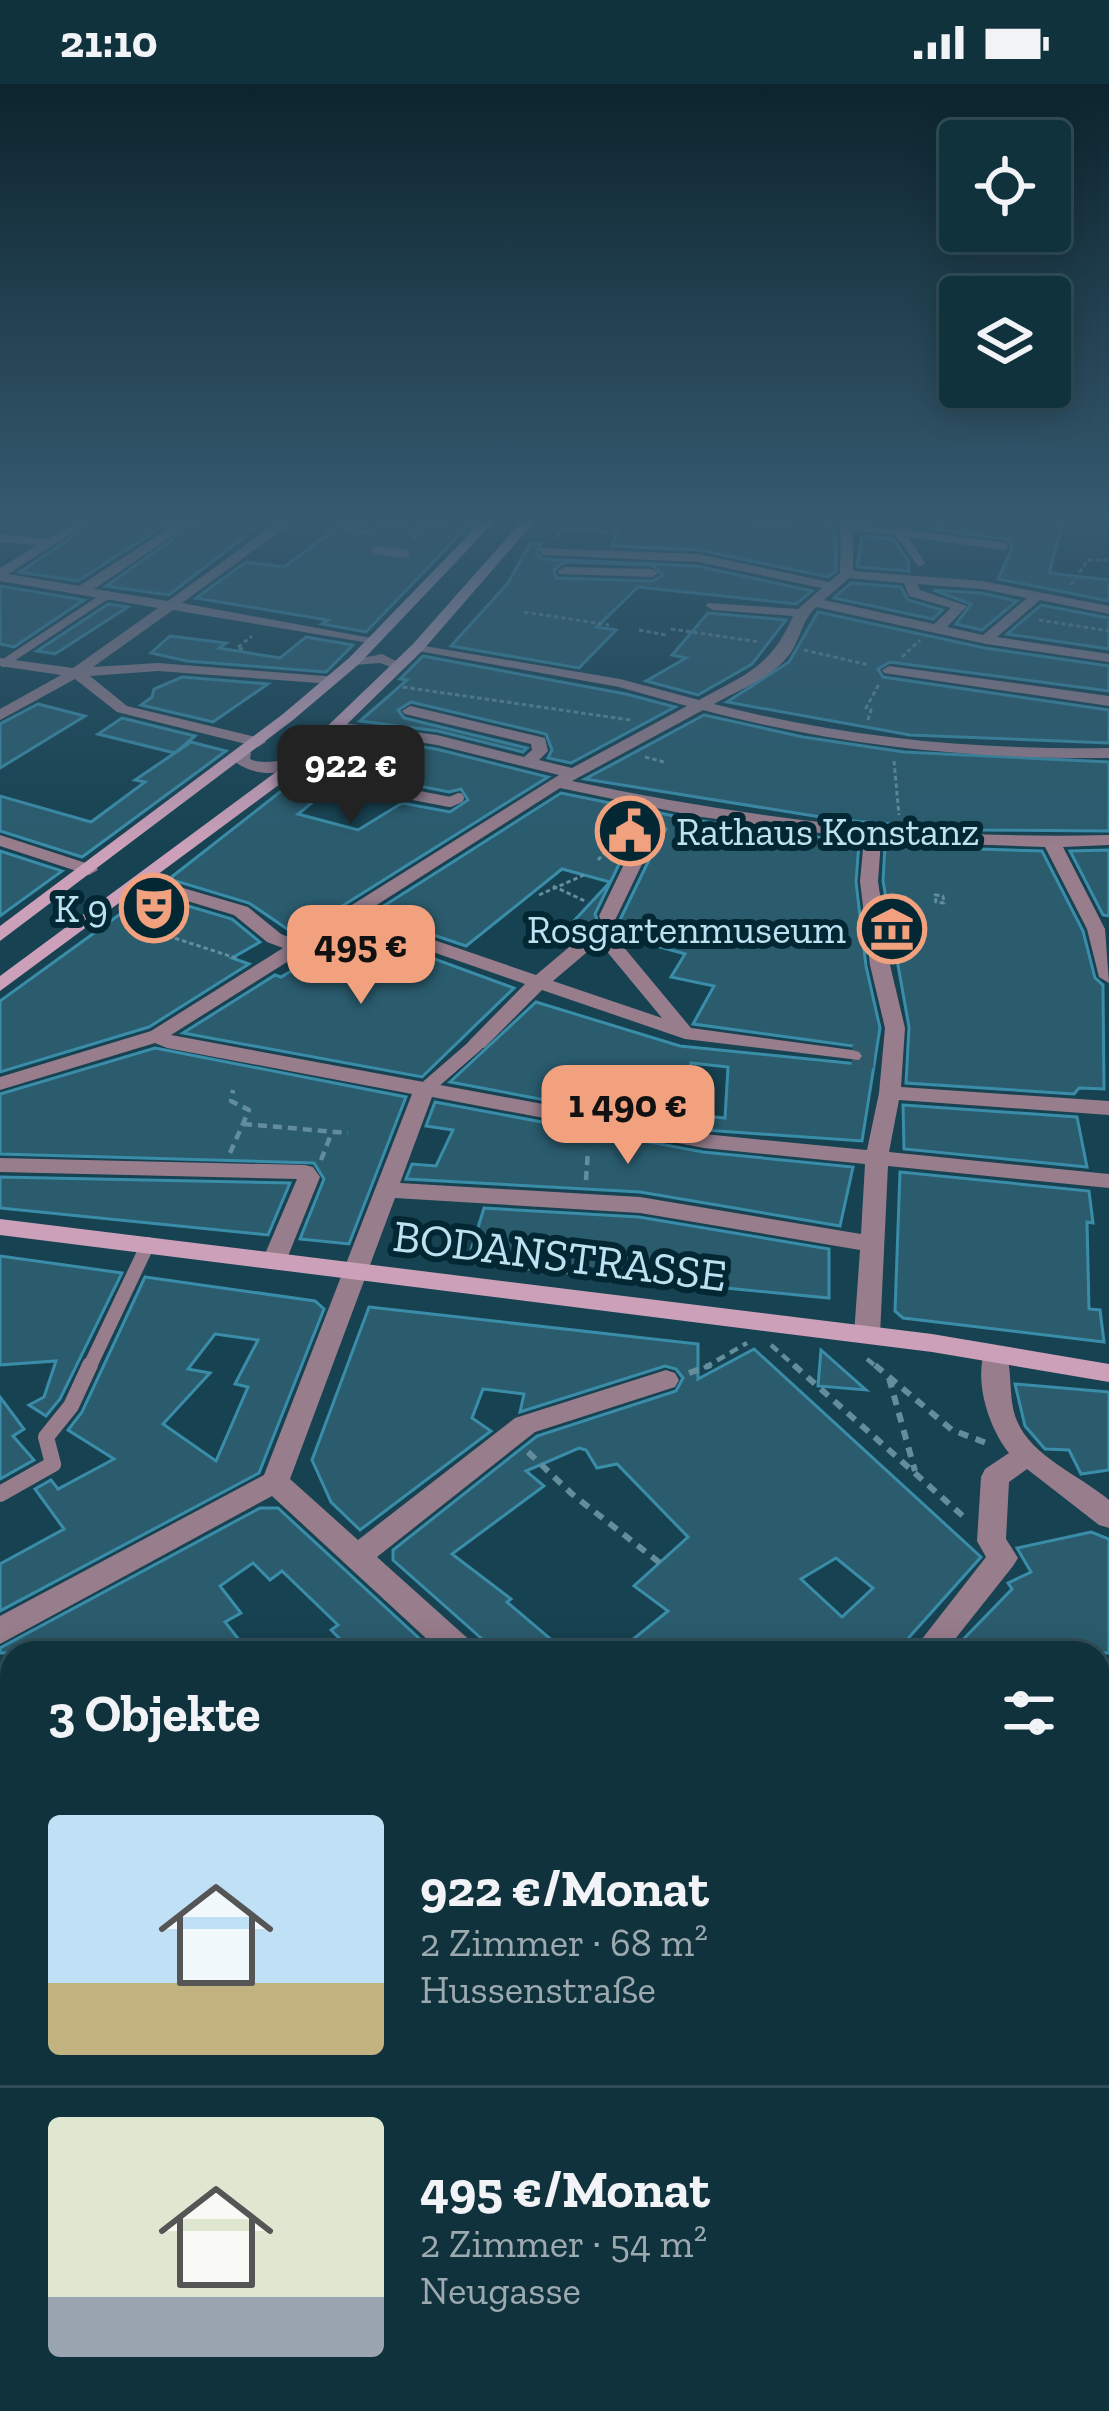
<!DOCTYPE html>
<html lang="de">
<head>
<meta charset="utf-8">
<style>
  body { margin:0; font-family:"Zilla Slab",serif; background:#193a44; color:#f1f3f6; height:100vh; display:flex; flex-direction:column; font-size:45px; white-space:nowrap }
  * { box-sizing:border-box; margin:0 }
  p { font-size:39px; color:#9caab0 }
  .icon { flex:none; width:66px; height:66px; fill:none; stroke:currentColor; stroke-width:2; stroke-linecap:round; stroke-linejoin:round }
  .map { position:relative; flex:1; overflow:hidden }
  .panel { position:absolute; left:0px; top:1557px; width:1110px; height:771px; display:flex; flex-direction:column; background:#10323d; border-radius:36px 36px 0 0; box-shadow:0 6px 30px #0003,0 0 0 3px #304d57 }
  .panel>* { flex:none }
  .fabs { position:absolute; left:939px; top:36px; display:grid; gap:24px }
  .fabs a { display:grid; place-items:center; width:132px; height:132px; border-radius:12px; background:#10323d; box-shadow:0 6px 30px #0003,0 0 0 3px #304d57; font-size:60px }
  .price { position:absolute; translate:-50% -102px; padding:0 27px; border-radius:24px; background:#f2a17e; color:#111; font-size:39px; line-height:78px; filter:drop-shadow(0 3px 6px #0008) }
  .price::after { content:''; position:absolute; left:50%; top:72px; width:36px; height:27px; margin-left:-18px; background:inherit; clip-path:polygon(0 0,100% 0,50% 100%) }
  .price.on { background:#222; color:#fff }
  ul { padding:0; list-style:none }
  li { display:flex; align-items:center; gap:36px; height:300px; padding:0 48px }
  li+li { border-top:3px solid #304d57 }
  li span { display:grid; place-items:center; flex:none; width:336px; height:240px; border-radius:12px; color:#555 }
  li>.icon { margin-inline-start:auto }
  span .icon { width:144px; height:144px; fill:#fffc; stroke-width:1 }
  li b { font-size:51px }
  h2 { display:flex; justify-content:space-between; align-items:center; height:144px; padding:0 48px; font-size:51px }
  .status { display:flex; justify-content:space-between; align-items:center; height:84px; padding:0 60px; background:#10323d; direction:ltr }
  .status svg { height:33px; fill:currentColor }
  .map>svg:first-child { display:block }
  .building { fill:#2a5c6e; stroke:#3a8da9; stroke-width:3; fill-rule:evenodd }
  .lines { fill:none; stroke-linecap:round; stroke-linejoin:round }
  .street-tunnel { stroke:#2f5a69; stroke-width:22; stroke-dasharray:22 12; stroke-linecap:butt }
  .path-far3 { stroke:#638d9c; stroke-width:3; stroke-dasharray:4.5 3; stroke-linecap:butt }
  .path-far2 { stroke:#638d9c; stroke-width:4.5; stroke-dasharray:9 6; stroke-linecap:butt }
  .path-far1 { stroke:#638d9c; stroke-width:6; stroke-dasharray:10 8; stroke-linecap:butt }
  .path { stroke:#638d9c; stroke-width:8; stroke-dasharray:14 9; stroke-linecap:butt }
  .lane-far4 { stroke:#987d8c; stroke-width:8 }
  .lane-far3 { stroke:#987d8c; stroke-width:10 }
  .lane-far2 { stroke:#987d8c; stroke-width:14 }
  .lane-far1 { stroke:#987d8c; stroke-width:16 }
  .lane { stroke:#987d8c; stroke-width:21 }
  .street { fill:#987d8c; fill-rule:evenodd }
  .secondary { fill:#cca0b9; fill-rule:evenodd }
  .labels { text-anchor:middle; stroke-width:12; stroke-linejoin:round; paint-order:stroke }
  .far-poi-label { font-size:39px; fill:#bde3f2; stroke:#042833; text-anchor:end }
  .street-label { font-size:45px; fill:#bde3f2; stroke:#042833 }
</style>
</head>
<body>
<div class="status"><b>21:10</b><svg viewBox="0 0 49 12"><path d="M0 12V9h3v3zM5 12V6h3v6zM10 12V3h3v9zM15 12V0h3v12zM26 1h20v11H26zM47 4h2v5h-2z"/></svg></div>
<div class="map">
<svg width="1109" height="2327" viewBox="0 0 1109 2327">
  <rect width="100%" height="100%" fill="#164251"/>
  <g class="building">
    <polygon points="95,437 171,437 78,497 20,488"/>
    <polygon points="199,437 265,437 169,511 106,502"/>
    <polygon points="383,437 473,437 366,548 322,540 328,536 196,514 246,478 284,483 336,444 365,448 382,445"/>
    <polygon points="620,437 827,437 836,456 836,487 828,493 699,466 612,462"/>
    <polygon points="937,437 1063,439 1049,489 1109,496 1109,517 998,495 1012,465 1010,456 936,445"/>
    <polygon points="862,452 893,455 908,476 909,487 857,483"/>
    <path d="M530,459L541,460L536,470L543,475L697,482L812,507L796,520L638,503L597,543L616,546L579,584L451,562L508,499ZM564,478L652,481L663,491L652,497L556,494L554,486Z"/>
    <polygon points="851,499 901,503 908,516 942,526 933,535 834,514"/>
    <polygon points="0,502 84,516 14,563 0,560"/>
    <polygon points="933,506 981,509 1017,517 982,546 956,540 971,520"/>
    <polygon points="108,520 128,523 55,570 37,567"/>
    <polygon points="1041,521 1109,534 1109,565 1007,550"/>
    <polygon points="818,528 985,564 1109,582 1109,607 890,578 878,585 883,593 1109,626 1109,659 910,651 727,618 789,578"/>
    <polygon points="708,529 786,536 752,580 698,611 646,597 686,574 672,571"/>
    <polygon points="170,552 226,559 219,564 280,574 306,553 353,561 326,588 187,577 151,569"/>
    <polygon points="423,572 626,610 675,623 571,679 548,674 552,666 546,650 411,618 398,626 404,634 527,664 523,668 438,647 360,637 407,596 400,595"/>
    <polygon points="182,593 268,600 213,638 141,621 152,613 154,605"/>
    <polygon points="38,620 85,632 0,684 0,640"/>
    <polygon points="704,631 803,653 904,668 1109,678 1109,747 974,746 839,736 585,695"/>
    <polygon points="122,634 195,652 175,669 98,650"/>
    <path d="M343,651L436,665L548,693L296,851L249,819L169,795L335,665L329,664ZM333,685L449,708L461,705L468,716L450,728L402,719L358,746L298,730L329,705L321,694Z"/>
    <polygon points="191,658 226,667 82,773 0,747 0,712 91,738 145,698 135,696"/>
    <path d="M561,709L694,736L859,759L856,798L866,882L880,944L862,1057L705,1046L450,998L536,918L680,962L858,980L866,975L863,965L853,962L693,940L714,902L671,893L685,870L621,852L611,841L619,838L649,776L640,766L657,760L666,745L655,734L643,737L631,756L635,765L623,772L595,830L598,838L586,843L572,839L610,798L562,785L466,862L371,830ZM691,979L728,983L725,1034L674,1029Z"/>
    <polygon points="885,762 1042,767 1083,847 1095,894 1103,901 1104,1005 1079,1004 1074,1010 906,999 909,943 883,797"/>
    <polygon points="1109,766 1109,832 1103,831 1070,767"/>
    <polygon points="0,767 62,787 0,832"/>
    <polygon points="148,810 232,835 260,858 232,874 249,880 149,943 0,988 0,917"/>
    <polygon points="350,844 514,904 422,993 183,949 275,891 281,893 324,867 317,864"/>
    <polygon points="155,964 406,1013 349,1160 300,1155 324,1095 314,1079 0,1070 0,1010"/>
    <polygon points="435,1018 703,1068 853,1083 840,1142 640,1108 406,1095 412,1080 436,1082 453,1046 426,1042"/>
    <polygon points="903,1021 1077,1033 1087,1083 904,1065"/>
    <polygon points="900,1088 1089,1107 1093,1139 1087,1138 1089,1225 1100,1226 1104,1258 903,1234 895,1227"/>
    <polygon points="0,1093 290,1099 268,1151 0,1124"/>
    <polygon points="484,1124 639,1133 829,1165 829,1214 478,1180 468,1176"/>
    <polygon points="0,1172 122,1189 60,1315 46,1332 29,1321 44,1313 56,1277 0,1281"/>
    <path d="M145,1193L315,1217L324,1225L259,1389L0,1527V1480L64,1445L35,1405L51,1396L58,1405L114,1375L68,1346L82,1328ZM215,1250L258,1256L235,1300L248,1303L216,1377L163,1340L210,1289L188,1285Z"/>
    <path d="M369,1223L698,1260V1295L754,1265L981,1473L895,1569H616L668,1527L634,1502L688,1453L617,1380L597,1384L586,1366L579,1364L526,1387L544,1402L452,1470L511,1515L507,1518L567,1569H498L393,1476V1466L537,1352L676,1307L683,1294L676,1285L665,1282L520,1328L524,1310L483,1305L472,1334L491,1347L360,1446L331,1418L312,1376ZM836,1474L873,1504L842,1533L801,1495Z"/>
    <polygon points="821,1266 866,1306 818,1302"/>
    <polygon points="1015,1300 1109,1308 1109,1386 1081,1390 1069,1366 1045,1365 1025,1342"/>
    <polygon points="0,1313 24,1345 13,1352 34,1376 0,1395"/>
    <polygon points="260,1424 278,1424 435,1569 354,1569 331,1546 338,1541 282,1487 270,1496 253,1479 220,1502 241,1529 225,1538 240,1557 225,1569 208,1569 198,1559 186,1569 138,1569 131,1563 123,1569 0,1569 0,1564"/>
    <polygon points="1091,1448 1109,1455 1109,1569 950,1569 1012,1505 1008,1499 1031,1488 1017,1464"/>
  </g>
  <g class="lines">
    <polyline class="street-tunnel" points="852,972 884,974"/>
    <g class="path-far3">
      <polyline points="438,437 448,438"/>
      <polyline points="565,437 565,444 614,449 613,453"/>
      <polyline points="376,441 421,447 410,457"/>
      <polyline points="752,443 789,443"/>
      <polyline points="421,447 431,437"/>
      <polyline points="556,453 565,444"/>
      <polyline points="1071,501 1088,476 1109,476"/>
      <polyline points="524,528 609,541"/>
      <polyline points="1039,536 1109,547"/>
      <polyline points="671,545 760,558"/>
      <polyline points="639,546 666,551"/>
      <polyline points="243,565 237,564 252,552"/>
      <polyline points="804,566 869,581"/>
      <polyline points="902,573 920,556"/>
      <polyline points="403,603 630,636"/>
      <polyline points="868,636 871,626 866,624 879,600"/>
      <polyline points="645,673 664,678"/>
      <polyline points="894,677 899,731"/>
      <polyline points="598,776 623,748"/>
      <polyline points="553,802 587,818"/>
      <polyline points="539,811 584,791"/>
      <polygon points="935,811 943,812 944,819 936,818"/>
      <polyline points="125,838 239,875"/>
    </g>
    <g class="path-far2">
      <polyline points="243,1040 348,1049"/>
      <polyline points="230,1069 249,1026 231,1017 233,1006"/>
      <polyline points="321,1076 332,1048"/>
      <polyline points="586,1096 588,1066"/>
      <polyline points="771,1261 797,1284"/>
      <polyline points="867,1275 878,1284"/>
      <polyline points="704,1284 747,1259"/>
    </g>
    <g class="path-far1">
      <polyline points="794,1281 964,1433"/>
      <polyline points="875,1281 952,1346 989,1360"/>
      <polyline points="689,1289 711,1281"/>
      <polyline points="889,1294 915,1387"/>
      <polyline points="528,1368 572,1410 660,1479"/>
    </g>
    <g class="path">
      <polyline points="1098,2203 1109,2198"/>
      <polyline points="825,2327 849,2316"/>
    </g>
    <g class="lane-far4">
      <polyline points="341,437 363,440"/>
      <polyline points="376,466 405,470"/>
      <polyline points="4,579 107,511"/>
    </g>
    <polyline class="lane-far3" points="331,695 450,718 459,714"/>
    <g class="lane-far2">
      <polyline points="424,1006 477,960"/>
      <polyline points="89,1284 148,1160"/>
    </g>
    <g class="lane-far1">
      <polyline points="0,1410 53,1380 46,1353 71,1322 90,1281"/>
      <polyline points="595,1569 599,1565"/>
    </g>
    <g class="lane">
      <polyline points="1098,1973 1109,1968"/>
      <polyline points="0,2132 12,2128"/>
    </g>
    <g class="street">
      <polygon points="76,437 91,437 8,490 79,502 180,437 195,437 94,505 168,517 279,437 294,437 182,519 382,556 375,560 173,526 93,583 158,579 337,593 337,599 332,600 158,587 90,592 127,622 264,655 266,658 258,663 117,628 75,595 0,636 0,625 61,591 0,582 0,574 73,584 158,524 0,497 0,484 37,461 0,458 0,450 48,455"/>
      <path d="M837,437L1007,459V465L1003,466L908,453L925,479L919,483L895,451L853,446V487L982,497L1109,522V530L1040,516L997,553L1109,570V578L986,560L816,523C803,535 802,549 793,565C777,592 741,605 714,620C844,654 974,666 1109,664V674C968,675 839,662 703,626L572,697C750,735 927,756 1109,751V761L1063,763L1105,845L1109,899L1099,893L1087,845L1045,763L881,757L878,797L890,881L905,944L901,1003L1109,1017V1031L899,1016L889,1068L1109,1090V1104L888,1082L880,1251L876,1257H858L854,1251L860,1166L640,1129L395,1114L290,1395L358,1456L515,1334L666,1286L675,1289L679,1296L675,1303L535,1348L377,1473L474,1560L478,1569H442L272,1412L0,1560V1532L264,1391L412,1010L167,964L155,959L0,1006V993L151,947L283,864L267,858L234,831L137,802V794H149L248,823L281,850L296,856L559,691L437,661L340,646L335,644V638L437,651L524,673L532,666L531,660L405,630L402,627L410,622L545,654L548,667L539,676L572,684L687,622L619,603L418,567L411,563L413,560L620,595L699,616C745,591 771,583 793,532L713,526L706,522L708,519L798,525L822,504L698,478L544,471L540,470V464L698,470L829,498L840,489L841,447ZM849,494L904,499L909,512L951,524L934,540L824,516ZM917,500L982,505L1027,514L983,551L947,543L967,522L920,506ZM560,704L695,732L864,755L860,797L870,881L885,944L879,1009L867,1066L704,1050L171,951L349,839L525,900L470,956L467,960L470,964H484L542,906L685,955L859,976L862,972L859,968L852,966L691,944L607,843H593L536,891L361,831ZM599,858L662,934L553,897ZM432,1013L704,1064L865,1080L861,1150L640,1113L400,1099Z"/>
      <polygon points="564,483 652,485 659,489 652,493 559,490 558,487"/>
      <polygon points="382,570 406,582 399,586 380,579 354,581 347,577"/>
      <polygon points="889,582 1109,612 1109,622 884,589 882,586"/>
      <path d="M243,664L251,669L250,675C268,684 290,669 305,680C283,692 254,693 234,677L237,666Z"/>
      <polygon points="653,738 662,743 653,758 638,762 635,758 647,739"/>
      <polygon points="0,751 95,782 98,786 89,791 0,762"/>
      <polygon points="636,769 645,774 617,832 615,836 601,836 599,832 627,774"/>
      <polygon points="0,1074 305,1081 313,1083 320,1093 286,1177 274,1185 262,1177 297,1095 0,1088"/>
      <path d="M995,1261L1004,1263C1014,1286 1007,1313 1017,1337C1032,1373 1081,1392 1109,1416V1444L1099,1441L1027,1385L1009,1398L1006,1455L1018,1474L1013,1482L944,1569H911L986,1473L977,1457L981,1393L985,1385L1009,1369C988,1343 973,1295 986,1263Z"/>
      <polygon points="0,1644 12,1649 12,1688 0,1683"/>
      <polygon points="1109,2132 1109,2173 1098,2177 1098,2137"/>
      <polygon points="310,2316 352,2316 356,2327 314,2327"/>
      <polygon points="717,2316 779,2316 775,2327 713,2327"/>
    </g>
    <g class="secondary">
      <polygon points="482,437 495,437 359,580 293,636 0,857 0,842 283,630 349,574"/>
      <polygon points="522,437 535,437 423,566 303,683 0,907 0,892 291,677 413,560"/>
      <polygon points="0,1135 932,1250 1109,1280 1109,1298 932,1268 0,1151"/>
    </g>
  </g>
  <linearGradient id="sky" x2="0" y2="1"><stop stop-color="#0c242d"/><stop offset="0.57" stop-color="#365a70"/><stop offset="1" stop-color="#365a70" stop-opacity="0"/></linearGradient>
  <rect width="1109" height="763" fill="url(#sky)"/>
  <defs>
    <symbol id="civic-ring" viewBox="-11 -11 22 22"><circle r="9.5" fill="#042833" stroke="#f2a17e" stroke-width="1.5"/><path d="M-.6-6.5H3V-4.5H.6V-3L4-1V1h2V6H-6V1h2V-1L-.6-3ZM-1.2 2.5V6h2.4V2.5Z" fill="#f2a17e"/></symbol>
    <symbol id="theatre-ring" viewBox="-11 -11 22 22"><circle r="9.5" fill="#042833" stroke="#f2a17e" stroke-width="1.5"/><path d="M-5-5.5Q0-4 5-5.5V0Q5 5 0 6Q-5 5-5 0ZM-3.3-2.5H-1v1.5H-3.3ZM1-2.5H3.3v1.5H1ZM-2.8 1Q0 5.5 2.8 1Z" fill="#f2a17e"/></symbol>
    <symbol id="museum-ring" viewBox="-11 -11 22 22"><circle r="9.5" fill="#042833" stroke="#f2a17e" stroke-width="1.5"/><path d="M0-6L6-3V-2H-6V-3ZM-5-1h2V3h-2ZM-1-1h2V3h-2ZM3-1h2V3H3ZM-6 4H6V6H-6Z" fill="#f2a17e"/></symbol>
  </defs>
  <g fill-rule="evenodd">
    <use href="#civic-ring" x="592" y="709" width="76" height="76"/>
    <use href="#theatre-ring" x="116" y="786" width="76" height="76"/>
    <use href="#museum-ring" x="854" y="807" width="76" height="76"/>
  </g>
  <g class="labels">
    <g class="far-poi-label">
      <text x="676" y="761" text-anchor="start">Rathaus Konstanz</text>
      <text x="108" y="838">K 9</text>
      <text x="846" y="859">Rosgartenmuseum</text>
    </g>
    <g class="street-label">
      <text transform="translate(560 1171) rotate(7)" y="16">BODANSTRASSE</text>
    </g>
  </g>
</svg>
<div class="fabs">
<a><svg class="icon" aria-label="locate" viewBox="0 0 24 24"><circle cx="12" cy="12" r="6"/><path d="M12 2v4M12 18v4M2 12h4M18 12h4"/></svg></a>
<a><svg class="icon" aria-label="layers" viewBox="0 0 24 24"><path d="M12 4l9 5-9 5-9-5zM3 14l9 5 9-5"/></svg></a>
</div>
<b class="price on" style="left:351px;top:743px">922 €</b>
<b class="price" style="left:361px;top:923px">495 €</b>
<b class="price" style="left:628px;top:1083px">1 490 €</b>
<section class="panel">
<h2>3 Objekte<svg class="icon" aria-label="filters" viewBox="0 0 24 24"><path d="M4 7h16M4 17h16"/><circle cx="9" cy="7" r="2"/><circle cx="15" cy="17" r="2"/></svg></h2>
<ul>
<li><span style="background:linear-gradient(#bfe0f5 70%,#c2b280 0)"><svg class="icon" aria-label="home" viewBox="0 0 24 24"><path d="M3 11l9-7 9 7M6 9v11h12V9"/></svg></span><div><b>922 €/Monat</b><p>2 Zimmer · 68 m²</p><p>Hussenstraße</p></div></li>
<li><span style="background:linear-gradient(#dfe7d0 75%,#9aa5b1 0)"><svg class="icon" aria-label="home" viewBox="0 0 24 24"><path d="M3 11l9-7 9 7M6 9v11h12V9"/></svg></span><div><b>495 €/Monat</b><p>2 Zimmer · 54 m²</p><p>Neugasse</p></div></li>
</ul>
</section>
</div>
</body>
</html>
